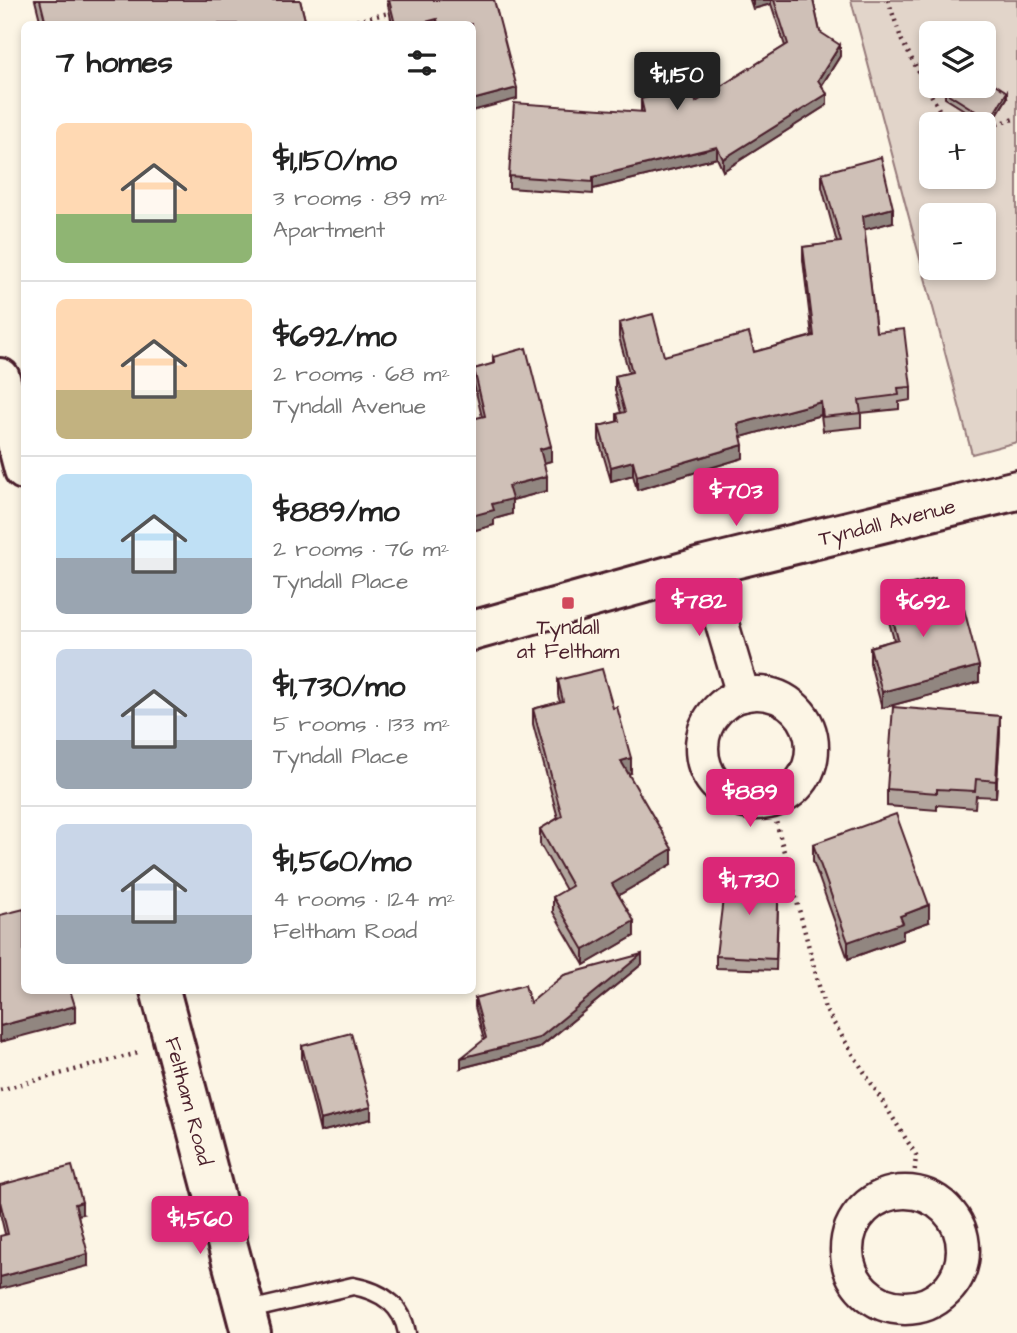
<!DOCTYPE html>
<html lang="en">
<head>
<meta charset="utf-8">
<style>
  body { margin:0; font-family:"Architects Daughter",sans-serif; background:#f2f2f2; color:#222; height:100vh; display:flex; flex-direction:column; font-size:26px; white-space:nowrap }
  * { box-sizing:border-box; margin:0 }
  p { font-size:23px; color:#767676 }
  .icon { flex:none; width:38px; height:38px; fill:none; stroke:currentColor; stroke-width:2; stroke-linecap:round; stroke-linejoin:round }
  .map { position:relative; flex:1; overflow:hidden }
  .sheet { position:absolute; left:21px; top:21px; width:455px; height:973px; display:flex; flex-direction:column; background:#fff; border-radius:10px; box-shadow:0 4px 10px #0003 }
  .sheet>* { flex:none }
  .controls { position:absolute; left:919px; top:21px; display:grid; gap:14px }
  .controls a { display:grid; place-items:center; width:77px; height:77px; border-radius:10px; background:#fff; box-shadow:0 4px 10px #0003; font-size:35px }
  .price { position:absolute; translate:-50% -60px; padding:0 16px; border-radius:7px; background:#db2777; color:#fff; font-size:23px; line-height:46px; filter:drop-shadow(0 2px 4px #0008) }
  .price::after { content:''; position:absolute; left:50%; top:42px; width:21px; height:16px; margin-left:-10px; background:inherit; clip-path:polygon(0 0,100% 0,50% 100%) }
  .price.active { background:#222; color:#fff }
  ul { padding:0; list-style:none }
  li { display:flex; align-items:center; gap:21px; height:175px; padding:0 35px }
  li+li { border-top:2px solid #e0e0e0 }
  li span { display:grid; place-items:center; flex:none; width:196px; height:140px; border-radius:10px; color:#555 }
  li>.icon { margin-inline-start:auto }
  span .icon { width:84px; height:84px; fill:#fffc; stroke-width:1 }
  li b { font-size:30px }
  h2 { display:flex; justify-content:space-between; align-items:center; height:84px; padding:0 35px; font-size:30px }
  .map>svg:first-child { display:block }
  .green { fill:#e2d5ca; stroke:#967a7a; stroke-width:2; fill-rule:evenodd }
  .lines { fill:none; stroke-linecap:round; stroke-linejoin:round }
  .lane-casing { stroke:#4a1f2b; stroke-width:21 }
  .street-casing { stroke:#4a1f2b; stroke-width:37 }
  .secondary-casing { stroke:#4a1f2b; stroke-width:44 }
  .path { stroke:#4a1f2b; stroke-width:4.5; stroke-dasharray:2 5; stroke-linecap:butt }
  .lane { stroke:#fcf5e5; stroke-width:16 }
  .street { stroke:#fcf5e5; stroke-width:32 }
  .secondary { stroke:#fcf5e5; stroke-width:38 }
  .wall { fill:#b2a59d; stroke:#4a1f2b; stroke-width:2 }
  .shaded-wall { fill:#918680; stroke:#4a1f2b; stroke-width:2 }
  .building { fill:#cfc0b7; stroke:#4a1f2b; stroke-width:2 }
  .poi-dot { fill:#d1495b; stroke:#fcf5e5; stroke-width:2.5 }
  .labels { text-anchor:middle; stroke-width:5; stroke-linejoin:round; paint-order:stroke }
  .street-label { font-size:21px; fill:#4a1f2b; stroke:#fcf5e5 }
  .poi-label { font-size:21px; fill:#4a1f2b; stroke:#fcf5e5 }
</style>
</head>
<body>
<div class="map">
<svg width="1017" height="1333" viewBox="0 0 1017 1333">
  <rect width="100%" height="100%" fill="#fcf5e5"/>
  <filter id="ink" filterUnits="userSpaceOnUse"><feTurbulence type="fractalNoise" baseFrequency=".0143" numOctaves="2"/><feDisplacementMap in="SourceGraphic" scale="14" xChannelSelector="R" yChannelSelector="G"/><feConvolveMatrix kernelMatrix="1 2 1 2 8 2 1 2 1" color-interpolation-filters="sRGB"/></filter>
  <g filter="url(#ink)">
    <path class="green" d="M851,0H1017V442L972,454ZM931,33H984V86H931ZM931,124H984V177H931ZM931,215H984V268H931Z"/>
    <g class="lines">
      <defs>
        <path id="lane" d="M245,1311L353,1286C380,1291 402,1304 407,1333"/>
        <g id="street">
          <polyline points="705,566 743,695"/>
          <circle cx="757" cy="748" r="55"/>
          <circle cx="905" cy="1250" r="58"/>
        </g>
        <g id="secondary">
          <polyline points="0,378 24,470"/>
          <polyline points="472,631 705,566 1017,490"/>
          <polyline points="160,990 251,1333"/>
        </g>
      </defs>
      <use href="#lane" class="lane-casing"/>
      <use href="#street" class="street-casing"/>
      <use href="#secondary" class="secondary-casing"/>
      <g class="path">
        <polyline points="888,0 902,41 947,124"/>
        <polyline points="343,24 393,12"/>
        <polyline points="984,128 1017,118"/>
        <polyline points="771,802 825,1009 916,1155 913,1192"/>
        <polyline points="0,1090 138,1053"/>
      </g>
      <use href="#lane" class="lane"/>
      <use href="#street" class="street"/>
      <use href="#secondary" class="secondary"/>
    </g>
    <g class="wall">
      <polygon points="35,0 300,0 306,24 41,24"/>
      <polygon points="387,0 494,0 517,99 472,24 392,24"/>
      <polygon points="750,0 813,0 820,32 840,56 822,85 827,105 723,171 717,158 593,189 593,194 509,188 509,176 641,112 641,99 646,97 642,84 642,73 696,102 785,46 771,4 753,9"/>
      <polygon points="945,92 1007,98 990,126 945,98"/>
      <polygon points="822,173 893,222 864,229 876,332 911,387 911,400 899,402 899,409 861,413 861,427 823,431 821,415 741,437 743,458 637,490 633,475 611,481 599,440 599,426 617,422 617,414 621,413 615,390 615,376 629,373 619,337 619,323 664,356 754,352 812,336 803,260 803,247 837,243 822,187"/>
      <polygon points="493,357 551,461 544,463 547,491 512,500 512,514 494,519 494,525 472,531 472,419 482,417 474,384 474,369 493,364"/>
      <polygon points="885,591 945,614 979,682 882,708 870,663 870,647 894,640 885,607"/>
      <polygon points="558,680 631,773 628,774 672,864 619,895 634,936 584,965 553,912 553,897 566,890 540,844 540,829 558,818 533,724 533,709 560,702 558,695"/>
      <polygon points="1000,732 996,797 976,796 975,808 937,805 937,810 887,806 887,789"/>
      <polygon points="813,844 929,922 903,931 903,939 848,959 813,861"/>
      <polygon points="779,876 776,970 716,968 716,956"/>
      <polygon points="642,964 539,1048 461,1068 484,1040 475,1007 475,998 530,1003"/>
      <polygon points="302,1046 371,1119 320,1132 302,1058"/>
      <polygon points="0,1185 82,1214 78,1215 88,1266 5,1234 0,1213"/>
    </g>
    <g class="shaded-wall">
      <polygon points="753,0 771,0 771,4 753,9"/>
      <polygon points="437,19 437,24 418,24"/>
      <polygon points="840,45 840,56 818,91 818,80"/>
      <polygon points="517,88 517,99 472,111 472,100"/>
      <polygon points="1007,92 1007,98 990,126 990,120"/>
      <polygon points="827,94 827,105 723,171 723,159"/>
      <polygon points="717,147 717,158 593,189 593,194 593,177"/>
      <polygon points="893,208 893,222 863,230 863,216"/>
      <polygon points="821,402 821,415 738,438 738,424"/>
      <polygon points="743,445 743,458 637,490 637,476"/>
      <polygon points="551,446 551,461 540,464 540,449"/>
      <polygon points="633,461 633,475 611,481 611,467"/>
      <polygon points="547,476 547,491 512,500 512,514 494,519 494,525 472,531 472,516 492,504 508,486"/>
      <polygon points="979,666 979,682 882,708 882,692"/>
      <polygon points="1000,716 1000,732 996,797 996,781"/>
      <polygon points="631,758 631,773 621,776 621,761"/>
      <polygon points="672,849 672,864 612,899 612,884"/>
      <polygon points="929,905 929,922 903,931 903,939 848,959 848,942 900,916"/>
      <polygon points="634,921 634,936 584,965 584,950"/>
      <polygon points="642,954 642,964 539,1048 461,1068 461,1058"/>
      <polygon points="75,1006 75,1022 0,1042 0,1026"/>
      <polygon points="371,1107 371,1119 320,1132 320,1120"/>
      <polygon points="82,1202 82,1214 75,1215 75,1204"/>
      <polygon points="88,1254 88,1266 0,1289 0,1277"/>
    </g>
    <g class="building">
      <polygon points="40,0 300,0 306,24 46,24"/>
      <polygon points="389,0 494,0 517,88 472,100 472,24 438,24 437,19 418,24 395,24"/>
      <polygon points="774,0 813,0 820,32 840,45 818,80 827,94 723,159 717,147 593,177 593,182 509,176 514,103 644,112 641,99 648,97 642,73 686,62 696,102 788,44"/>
      <polygon points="984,77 1007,92 990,120 945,92 949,86 984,86"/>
      <polygon points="881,157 893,208 863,216 876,332 904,329 911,387 898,388 899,395 859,400 861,413 823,417 821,402 738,424 743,445 637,476 633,461 611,467 599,426 619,421 617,414 625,412 615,376 632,372 619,323 653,314 664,356 749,333 754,352 814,336 803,247 841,242 822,173"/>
      <polygon points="526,348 551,446 540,449 547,476 508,486 512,499 492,504 494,510 472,516 472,419 485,416 474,369 495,363 493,357"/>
      <polygon points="935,578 945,614 964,609 979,666 882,692 870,647 898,639 885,591"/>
      <polygon points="602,669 613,708 617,707 631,758 621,761 672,849 612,884 634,921 584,950 553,897 572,886 540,829 562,816 533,709 563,701 558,680"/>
      <polygon points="893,707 1000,716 996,781 976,779 975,791 937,789 937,793 887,789"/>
      <polygon points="896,814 929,905 900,916 903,923 848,942 813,844"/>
      <polygon points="726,874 779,876 776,959 716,956"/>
      <polygon points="24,909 24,990 70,990 75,1006 0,1026 0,915"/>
      <polygon points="642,954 539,1038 461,1058 486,1038 475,998 525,985 530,1003 564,975"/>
      <polygon points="351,1033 371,1107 320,1120 302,1046"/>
      <polygon points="72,1166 82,1202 75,1204 88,1254 0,1277 0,1236 8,1234 0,1201 0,1185"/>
    </g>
  </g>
  <rect class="poi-dot" x="561" y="596" width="14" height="14" rx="3.5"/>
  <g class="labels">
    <g class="street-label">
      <text transform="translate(887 522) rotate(-14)" y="7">Tyndall Avenue</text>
      <text transform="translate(189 1101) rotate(75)" y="7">Feltham Road</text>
    </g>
    <g class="poi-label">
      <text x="568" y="634">Tyndall<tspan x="568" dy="24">at Feltham</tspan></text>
    </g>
  </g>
</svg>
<div class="controls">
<a><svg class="icon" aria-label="layers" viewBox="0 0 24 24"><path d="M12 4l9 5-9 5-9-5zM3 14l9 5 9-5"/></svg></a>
<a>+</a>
<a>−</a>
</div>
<b class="price active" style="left:677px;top:112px">$1,150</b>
<b class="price" style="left:736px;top:528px">$703</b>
<b class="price" style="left:699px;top:638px">$782</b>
<b class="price" style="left:923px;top:639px">$692</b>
<b class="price" style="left:750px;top:829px">$889</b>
<b class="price" style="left:749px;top:917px">$1,730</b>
<b class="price" style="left:200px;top:1256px">$1,560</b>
<section class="sheet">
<h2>7 homes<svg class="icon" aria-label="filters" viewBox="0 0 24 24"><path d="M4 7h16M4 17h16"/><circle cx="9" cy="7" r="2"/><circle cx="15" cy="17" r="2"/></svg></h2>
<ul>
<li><span style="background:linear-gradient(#ffd9b3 65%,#8fb573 0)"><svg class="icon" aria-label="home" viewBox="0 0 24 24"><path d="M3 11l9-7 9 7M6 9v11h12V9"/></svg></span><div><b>$1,150/mo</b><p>3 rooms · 89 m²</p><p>Apartment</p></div></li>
<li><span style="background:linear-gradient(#ffd9b3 65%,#c2b280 0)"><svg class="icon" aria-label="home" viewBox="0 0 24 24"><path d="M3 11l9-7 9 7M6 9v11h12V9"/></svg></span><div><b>$692/mo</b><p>2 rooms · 68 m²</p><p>Tyndall Avenue</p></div></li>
<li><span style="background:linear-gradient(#bfe0f5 60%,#9aa5b1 0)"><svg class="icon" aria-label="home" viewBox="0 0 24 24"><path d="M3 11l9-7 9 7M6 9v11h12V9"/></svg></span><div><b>$889/mo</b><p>2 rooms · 76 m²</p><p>Tyndall Place</p></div></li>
<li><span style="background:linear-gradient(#c9d6e8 65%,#9aa5b1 0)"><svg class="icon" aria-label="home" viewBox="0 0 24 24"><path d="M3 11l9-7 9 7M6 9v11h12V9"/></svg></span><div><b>$1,730/mo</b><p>5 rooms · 133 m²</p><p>Tyndall Place</p></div></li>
<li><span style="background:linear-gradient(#c9d6e8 65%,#9aa5b1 0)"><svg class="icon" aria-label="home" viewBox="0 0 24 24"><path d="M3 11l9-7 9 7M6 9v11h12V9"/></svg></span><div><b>$1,560/mo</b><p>4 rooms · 124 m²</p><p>Feltham Road</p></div></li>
</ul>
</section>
</div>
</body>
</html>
